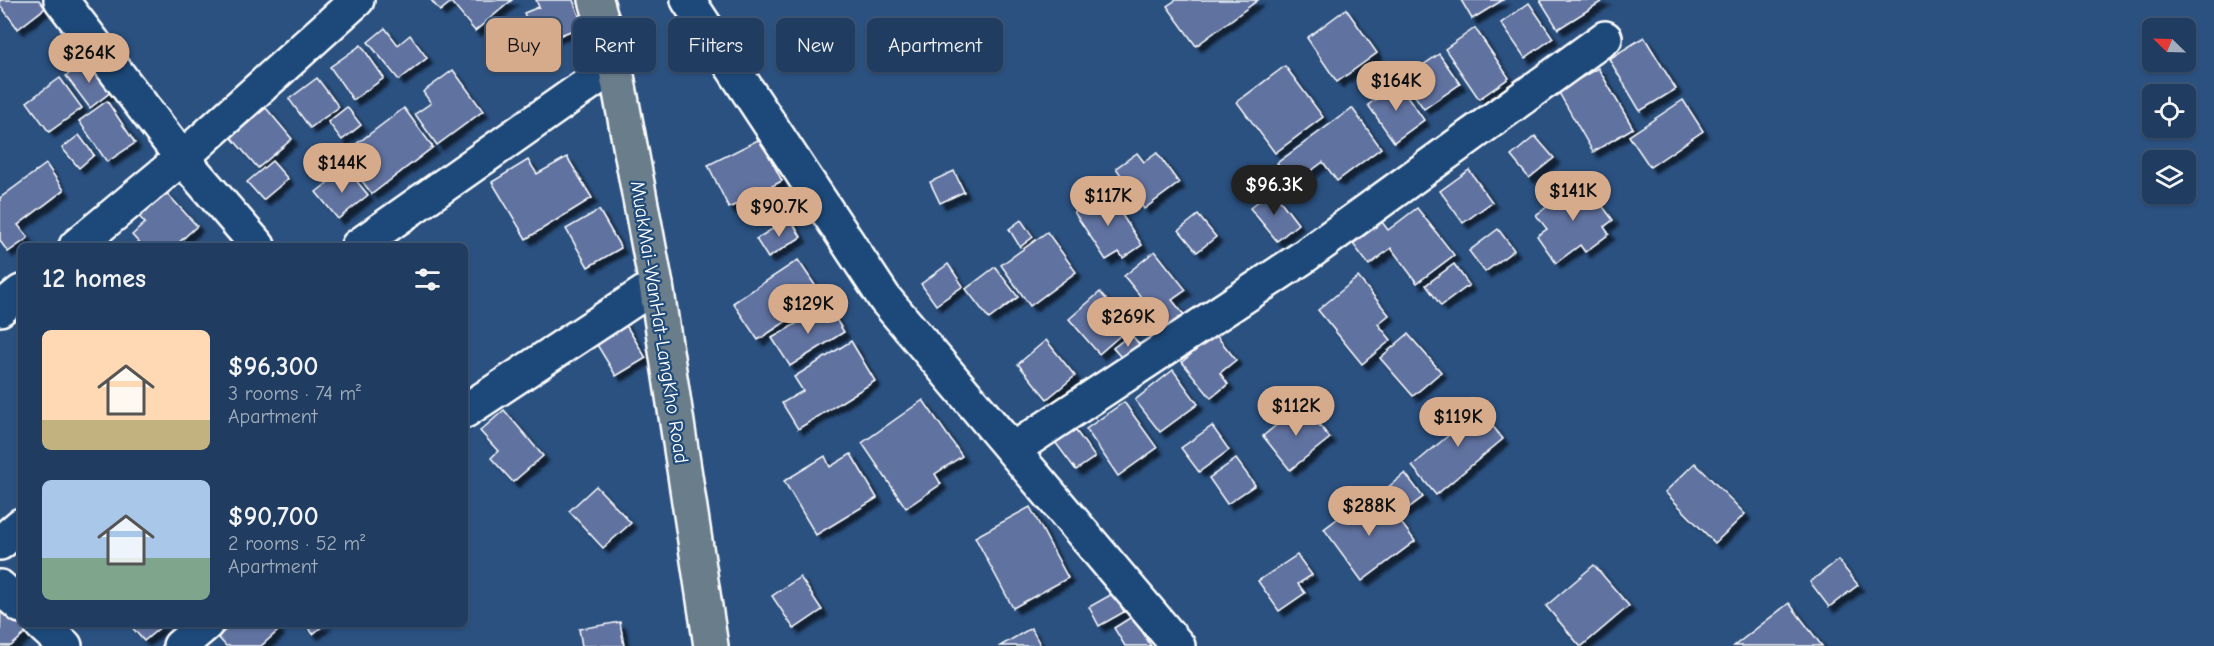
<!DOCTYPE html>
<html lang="en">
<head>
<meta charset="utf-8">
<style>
  body { margin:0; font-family:"Comic Neue",sans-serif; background:#284467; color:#f1f3f6; height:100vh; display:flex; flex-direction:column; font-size:22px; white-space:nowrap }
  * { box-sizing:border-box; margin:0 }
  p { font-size:20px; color:#a2aebd }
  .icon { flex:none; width:33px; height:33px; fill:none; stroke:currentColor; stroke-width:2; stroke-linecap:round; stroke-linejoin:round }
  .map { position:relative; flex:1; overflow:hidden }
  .sheet { position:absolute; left:18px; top:243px; width:450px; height:384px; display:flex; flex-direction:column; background:#203d61; border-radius:9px; box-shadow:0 2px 4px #0004,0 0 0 2px #3d5676 }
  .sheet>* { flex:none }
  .banner { position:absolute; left:486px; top:18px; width:570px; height:54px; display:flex; gap:12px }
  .needle { width:39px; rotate:293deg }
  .controls { position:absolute; left:2142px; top:18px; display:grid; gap:12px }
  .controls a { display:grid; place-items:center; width:54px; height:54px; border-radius:9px; background:#203d61; box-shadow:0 2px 4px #0004,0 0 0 2px #3d5676; font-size:30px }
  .price { position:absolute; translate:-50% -51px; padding:0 14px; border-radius:21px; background:#d6ab8b; color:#111; font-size:20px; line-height:39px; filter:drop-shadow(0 2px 3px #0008) }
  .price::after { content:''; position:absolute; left:50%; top:36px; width:18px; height:14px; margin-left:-9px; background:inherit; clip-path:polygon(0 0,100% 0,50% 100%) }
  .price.selected { background:#222; color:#fff }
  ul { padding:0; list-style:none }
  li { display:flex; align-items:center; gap:18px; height:150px; padding:0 24px }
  li span { display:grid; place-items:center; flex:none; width:168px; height:120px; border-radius:9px; color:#555 }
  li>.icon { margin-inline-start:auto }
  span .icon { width:72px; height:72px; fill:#fffc; stroke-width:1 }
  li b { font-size:26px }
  h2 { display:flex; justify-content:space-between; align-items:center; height:72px; padding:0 24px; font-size:26px }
  .tag { padding:0 21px; border-radius:9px; background:#203d61; box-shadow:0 2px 4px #0004,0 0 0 2px #3d5676; font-size:21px; line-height:54px }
  .tag.selected { background:#d6ab8b; color:#111 }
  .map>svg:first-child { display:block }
  .building { fill:#6072a0; stroke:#fff; stroke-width:1.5; filter:url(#shadow) }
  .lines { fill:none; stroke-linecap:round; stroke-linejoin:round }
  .minor-casing { stroke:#fff; stroke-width:38 }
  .major-casing { stroke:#fff; stroke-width:38 }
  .minor { stroke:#1f4a7a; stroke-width:33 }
  .major { stroke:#6b7d8b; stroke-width:33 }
  .labels { text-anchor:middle; stroke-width:4.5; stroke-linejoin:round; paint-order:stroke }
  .street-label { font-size:20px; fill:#fff; stroke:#1f4a7a }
</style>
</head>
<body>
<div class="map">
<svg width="2214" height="646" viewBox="0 0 2214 646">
  <defs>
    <filter id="shadow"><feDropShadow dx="5.5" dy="5.5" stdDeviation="1.5" flood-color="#0009"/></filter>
  </defs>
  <rect width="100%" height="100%" fill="#2b5181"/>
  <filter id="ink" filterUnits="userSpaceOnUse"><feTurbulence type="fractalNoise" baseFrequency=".0167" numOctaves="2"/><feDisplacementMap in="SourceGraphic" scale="12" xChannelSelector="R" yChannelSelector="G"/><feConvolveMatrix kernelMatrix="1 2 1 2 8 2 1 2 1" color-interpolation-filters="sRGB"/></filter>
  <g filter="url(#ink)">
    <g class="building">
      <polygon points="0,0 39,0 45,8 18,29 0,5"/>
      <polygon points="431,0 512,0 475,31 451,2 440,11"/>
      <polygon points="536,0 573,0 583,26 536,45 524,13 539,7"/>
      <polygon points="1176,0 1258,0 1196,46 1167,6"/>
      <polygon points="1461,0 1503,0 1472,19"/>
      <polygon points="1540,0 1604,0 1558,29"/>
      <polygon points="1529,3 1553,38 1525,58 1501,23"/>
      <polygon points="1346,9 1377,53 1337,82 1307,38"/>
      <polygon points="385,28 398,45 410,35 427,58 399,80 368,42"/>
      <polygon points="1475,28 1509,78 1479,99 1445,49"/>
      <polygon points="1644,37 1676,89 1640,111 1609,59"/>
      <polygon points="361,45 384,78 353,100 330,67"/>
      <polygon points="1439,54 1460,84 1424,109 1403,79"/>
      <polygon points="88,60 112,91 90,108 66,76"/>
      <polygon points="1285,66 1323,117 1275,153 1237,102"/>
      <polygon points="1598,68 1633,128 1593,152 1558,91"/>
      <polygon points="453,70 483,111 437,145 415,114 431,103 423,92"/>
      <polygon points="60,78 82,108 49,132 27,102"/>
      <polygon points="317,78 339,107 310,128 289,99"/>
      <polygon points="1398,83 1424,120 1394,142 1368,105"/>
      <polygon points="1683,100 1703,131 1650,167 1629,136"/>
      <polygon points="107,101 135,143 107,162 79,121"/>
      <polygon points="347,107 361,125 342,140 328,122"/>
      <polygon points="266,108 292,139 258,168 231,137"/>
      <polygon points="404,108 433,147 372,194 342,155"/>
      <polygon points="1352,108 1381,148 1337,181 1323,162 1292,185 1277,163"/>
      <polygon points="79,135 94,155 79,168 62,148"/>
      <polygon points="1535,136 1554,158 1529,178 1511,156"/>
      <polygon points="760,139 782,181 729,208 708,165"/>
      <polygon points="1137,153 1144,162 1157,153 1179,183 1144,209 1116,168"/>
      <polygon points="567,157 592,198 526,239 492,182 528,160 537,174"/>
      <polygon points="272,161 288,179 263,200 247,182"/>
      <polygon points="46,164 64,190 18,225 28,238 8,252 0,241 0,198"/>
      <polygon points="346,168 368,195 338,219 316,192"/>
      <polygon points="1469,170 1492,202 1463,223 1440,191"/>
      <polygon points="954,171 964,192 940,203 930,182"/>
      <polygon points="1583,180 1613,220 1604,227 1609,234 1585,252 1580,245 1556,263 1537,236 1547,229 1536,215"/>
      <polygon points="164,190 197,226 175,246 142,246 132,235 145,223 137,214"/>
      <polygon points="1272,190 1298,224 1277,241 1250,208"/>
      <polygon points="1106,191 1142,245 1123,258 1119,252 1106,260 1074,212"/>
      <polygon points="1417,208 1454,255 1417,283 1391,248 1369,265 1353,244 1382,222 1388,230"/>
      <polygon points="599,210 621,248 588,267 566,229"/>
      <polygon points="1198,215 1216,237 1197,252 1179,230"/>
      <polygon points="790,218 801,237 768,258 756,239"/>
      <polygon points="1021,220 1033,237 1020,247 1009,229"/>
      <polygon points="1498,229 1514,250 1485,272 1469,251"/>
      <polygon points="1047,232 1076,272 1030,306 1001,265"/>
      <polygon points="1155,251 1186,290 1172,300 1185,316 1168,330 1124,276"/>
      <polygon points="798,260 823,297 758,340 733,303"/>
      <polygon points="948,264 963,286 936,305 921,284"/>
      <polygon points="1454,264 1469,285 1441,306 1426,285"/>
      <polygon points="995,267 1018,297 989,319 966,289"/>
      <polygon points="1358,277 1389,315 1378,324 1391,340 1362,364 1318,310"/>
      <polygon points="1100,292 1130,327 1099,354 1069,319"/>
      <polygon points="827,305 844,332 790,366 772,338"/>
      <polygon points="621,317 646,358 616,376 591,335"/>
      <polygon points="1131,334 1142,348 1125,362 1113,348"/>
      <polygon points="1215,334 1236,360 1220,373 1228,384 1211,398 1182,362"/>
      <polygon points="1408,334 1441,372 1413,396 1380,358"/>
      <polygon points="1046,340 1075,376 1047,399 1018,364"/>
      <polygon points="851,341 875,381 798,429 782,403 803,391 794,377"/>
      <polygon points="1173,370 1198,404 1160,432 1135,400"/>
      <polygon points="1471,399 1503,439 1436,495 1412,466 1449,435 1441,425"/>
      <polygon points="923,400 962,456 935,474 941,484 906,508 862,443"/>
      <polygon points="1124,402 1157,448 1118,476 1086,429"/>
      <polygon points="1302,404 1330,438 1290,470 1263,436"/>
      <polygon points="504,410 543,456 513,482 491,458 498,451 480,431"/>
      <polygon points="1071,424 1095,457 1076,470 1052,438"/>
      <polygon points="1212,426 1229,450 1199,472 1181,448"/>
      <polygon points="851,454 877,498 816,535 784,481 825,456 830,467"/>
      <polygon points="1236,459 1255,485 1227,504 1209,478"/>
      <polygon points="1695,463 1745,514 1715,543 1665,492"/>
      <polygon points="1405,473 1423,497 1403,512 1386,489"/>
      <polygon points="596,486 631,523 603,548 569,511"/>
      <polygon points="1362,500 1370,511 1384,500 1415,541 1362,581 1324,529"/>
      <polygon points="1030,507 1068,578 1013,608 975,537"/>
      <polygon points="1297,555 1312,575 1298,584 1305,593 1279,611 1258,581"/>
      <polygon points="1838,560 1858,585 1829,607 1810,582"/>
      <polygon points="1594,565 1629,606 1582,646 1580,646 1546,606"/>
      <polygon points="800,577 822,610 794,629 772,596"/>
      <polygon points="1114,593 1124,612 1099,626 1089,607"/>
      <polygon points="1,601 27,632 11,646 0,646"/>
      <polygon points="1789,603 1822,646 1734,646"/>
      <polygon points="1133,616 1151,646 1125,646 1114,628"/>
      <polygon points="620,622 624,646 582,646 579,629"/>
      <polygon points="129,624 162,624 163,625 144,641"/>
      <polygon points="232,624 274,624 279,630 261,646 226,646 218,637"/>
      <polygon points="305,624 325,624 313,634"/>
      <polygon points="1031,628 1041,646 1000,646"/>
    </g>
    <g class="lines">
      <defs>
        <g id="minor">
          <polyline points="61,0 182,158 258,246"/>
          <polyline points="688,0 885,299 1178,646"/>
          <polyline points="76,246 182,158 357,0"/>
          <polyline points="358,246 615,65"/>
          <polyline points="0,309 21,292"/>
          <polyline points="465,411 656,285"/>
          <polyline points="1014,449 1302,258 1605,38"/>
          <polyline points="0,543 21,525"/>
          <polyline points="0,587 21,606"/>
          <polyline points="41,624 65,646"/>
          <polyline points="180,646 206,624"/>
        </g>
        <polyline id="major" points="596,0 615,65 656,285 711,646"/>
      </defs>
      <use href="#minor" class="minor-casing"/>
      <use href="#major" class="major-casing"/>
      <use href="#minor" class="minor"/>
      <use href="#major" class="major"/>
    </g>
  </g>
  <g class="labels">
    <g class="street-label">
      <text transform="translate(660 322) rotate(81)" y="7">MuakMai-WanHat-LangKho Road</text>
    </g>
  </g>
</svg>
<div class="controls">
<a><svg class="needle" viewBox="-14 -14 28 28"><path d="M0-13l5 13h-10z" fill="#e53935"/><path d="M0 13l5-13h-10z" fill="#a2aebd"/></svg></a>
<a><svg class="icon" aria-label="locate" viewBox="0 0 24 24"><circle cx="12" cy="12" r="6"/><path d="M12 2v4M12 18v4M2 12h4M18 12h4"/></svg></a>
<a><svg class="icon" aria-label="layers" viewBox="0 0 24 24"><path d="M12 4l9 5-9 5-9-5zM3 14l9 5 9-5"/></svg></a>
</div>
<b class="price" style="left:89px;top:84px">$264K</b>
<b class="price" style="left:1396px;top:112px">$164K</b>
<b class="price" style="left:342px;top:194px">$144K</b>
<b class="price selected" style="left:1274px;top:216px">$96.3K</b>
<b class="price" style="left:1573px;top:222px">$141K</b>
<b class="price" style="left:1108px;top:227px">$117K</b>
<b class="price" style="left:779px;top:238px">$90.7K</b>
<b class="price" style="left:808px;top:335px">$129K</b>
<b class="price" style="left:1128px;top:348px">$269K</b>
<b class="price" style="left:1296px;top:437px">$112K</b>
<b class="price" style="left:1458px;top:448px">$119K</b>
<b class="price" style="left:1369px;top:537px">$288K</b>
<div class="banner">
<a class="tag selected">Buy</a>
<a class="tag">Rent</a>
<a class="tag">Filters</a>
<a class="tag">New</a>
<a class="tag">Apartment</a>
</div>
<section class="sheet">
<h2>12 homes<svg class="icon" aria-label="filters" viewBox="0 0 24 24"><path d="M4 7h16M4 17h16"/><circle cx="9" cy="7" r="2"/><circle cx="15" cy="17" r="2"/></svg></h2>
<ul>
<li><span style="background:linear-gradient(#ffd9b3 75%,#c2b280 0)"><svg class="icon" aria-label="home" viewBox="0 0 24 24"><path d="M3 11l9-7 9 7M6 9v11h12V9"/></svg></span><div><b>$96,300</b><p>3 rooms · 74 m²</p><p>Apartment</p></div></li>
<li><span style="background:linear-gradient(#a9c7e8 65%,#7fa58c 0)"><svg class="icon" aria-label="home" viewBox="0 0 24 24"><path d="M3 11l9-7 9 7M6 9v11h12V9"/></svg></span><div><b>$90,700</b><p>2 rooms · 52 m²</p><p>Apartment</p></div></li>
</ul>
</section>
</div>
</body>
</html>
